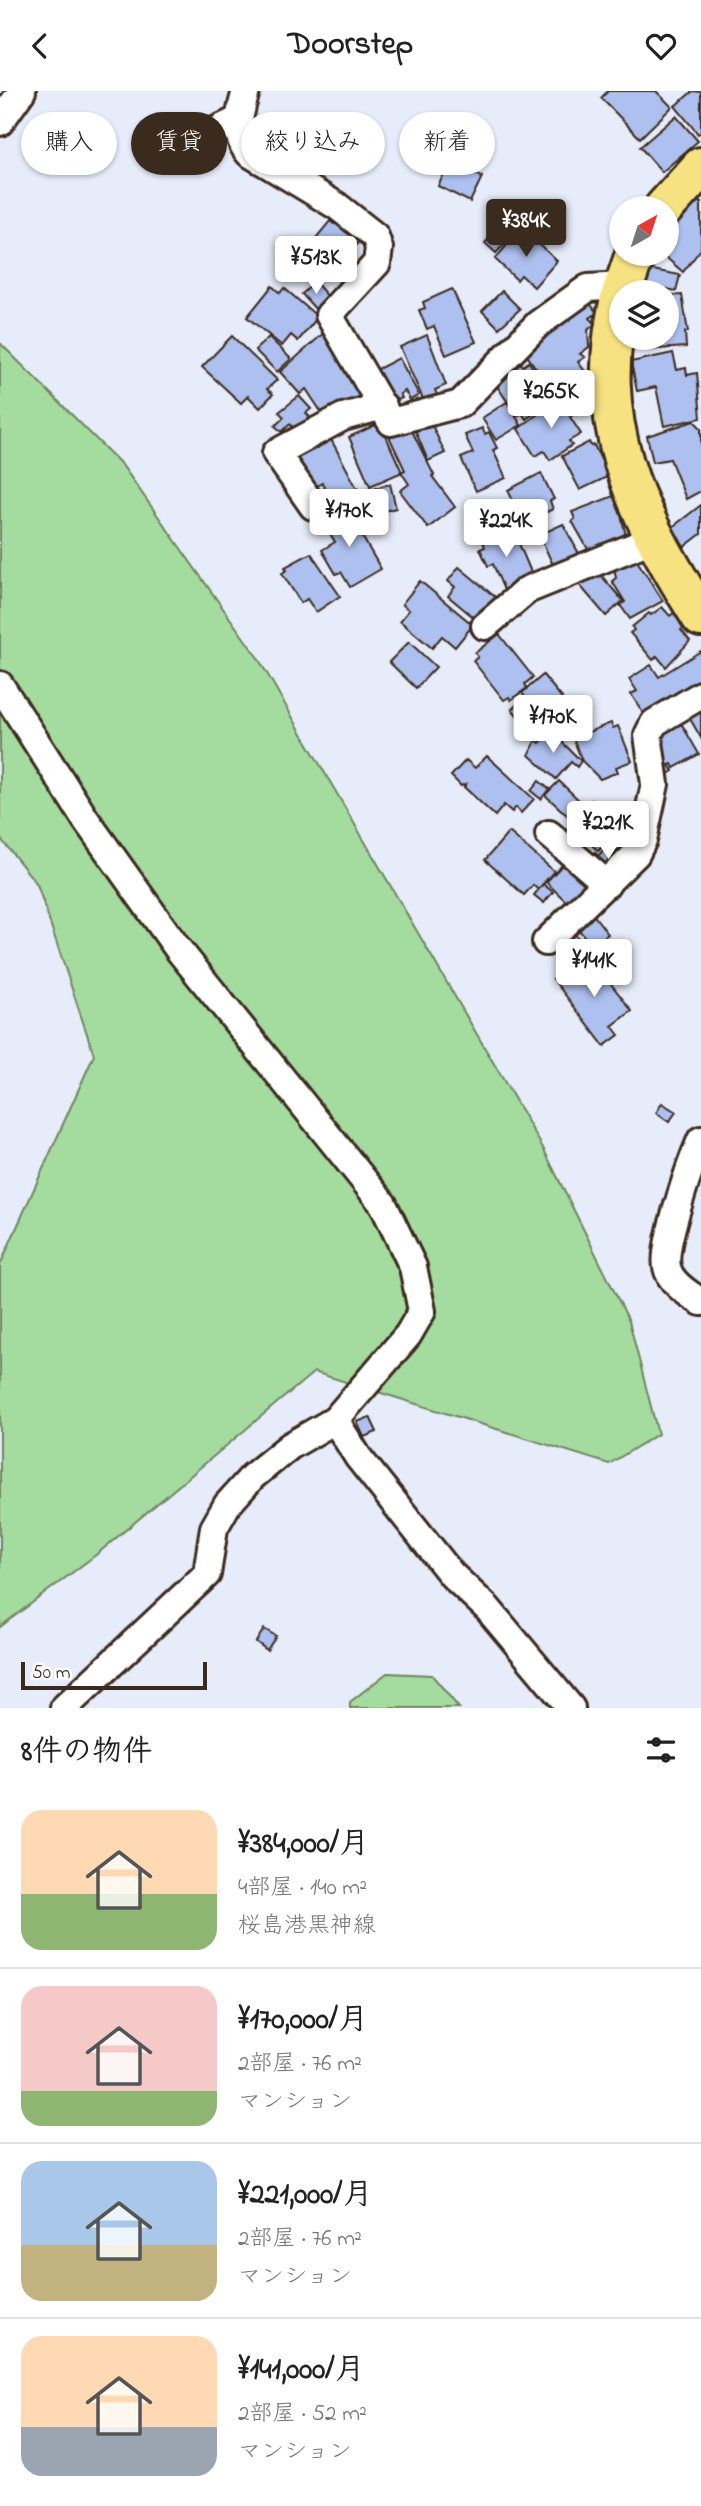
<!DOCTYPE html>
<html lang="ja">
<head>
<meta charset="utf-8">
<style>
  body { margin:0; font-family:"Indie Flower","Klee One",sans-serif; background:#f2f2f2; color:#222; height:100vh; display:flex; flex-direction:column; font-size:26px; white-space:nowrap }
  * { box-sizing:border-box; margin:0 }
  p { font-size:23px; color:#767676 }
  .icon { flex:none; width:38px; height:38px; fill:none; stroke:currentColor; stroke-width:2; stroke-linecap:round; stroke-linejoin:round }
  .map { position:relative; height:1617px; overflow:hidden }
  .details { display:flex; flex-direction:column; background:#fff; flex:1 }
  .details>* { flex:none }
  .guide { position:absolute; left:21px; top:21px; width:660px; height:63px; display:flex; gap:14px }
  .needle { width:46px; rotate:39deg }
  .controls { position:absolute; left:609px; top:105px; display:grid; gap:14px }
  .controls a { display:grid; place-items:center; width:70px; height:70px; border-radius:50%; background:#fff; box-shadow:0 2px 5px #0004; font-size:35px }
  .scale { position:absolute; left:21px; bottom:18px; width:186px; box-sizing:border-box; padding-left:7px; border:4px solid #3b2a1e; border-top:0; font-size:19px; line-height:24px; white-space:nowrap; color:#3b2a1e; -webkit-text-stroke:5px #fff; paint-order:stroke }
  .price { position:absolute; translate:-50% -60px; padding:0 16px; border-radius:7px; background:#fff; color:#222; font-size:23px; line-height:46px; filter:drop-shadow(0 2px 4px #0008) }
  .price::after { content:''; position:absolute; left:50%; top:42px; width:21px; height:16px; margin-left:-10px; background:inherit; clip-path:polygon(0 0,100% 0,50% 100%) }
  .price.on { background:#3b2a1e; color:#fff }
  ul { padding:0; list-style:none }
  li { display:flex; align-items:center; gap:21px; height:175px; padding:0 21px }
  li+li { border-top:2px solid #e0e0e0 }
  li span { display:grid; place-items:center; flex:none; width:196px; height:140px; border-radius:21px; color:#555 }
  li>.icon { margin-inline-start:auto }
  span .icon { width:84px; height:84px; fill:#fffc; stroke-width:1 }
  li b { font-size:30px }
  h2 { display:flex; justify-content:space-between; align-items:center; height:84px; padding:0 21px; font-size:30px }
  .chip { padding:0 24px; border-radius:32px; background:#fff; box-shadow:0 2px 5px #0004; font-size:24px; line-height:63px }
  .chip.on { background:#3b2a1e; color:#fff }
  header { display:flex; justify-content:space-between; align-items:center; height:91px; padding:0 21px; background:#fff; font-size:32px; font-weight:800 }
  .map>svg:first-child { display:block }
  .green { fill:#a4dca0; stroke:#70835f; stroke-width:2 }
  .building { fill:#aec0ef; stroke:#3b2a1e; stroke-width:2 }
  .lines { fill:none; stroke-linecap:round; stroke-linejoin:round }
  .street-casing { stroke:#3b2a1e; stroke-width:32 }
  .primary-casing { stroke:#3b2a1e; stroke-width:44 }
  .street { stroke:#fff; stroke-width:26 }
  .primary { stroke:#f7e281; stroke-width:38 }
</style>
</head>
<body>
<header><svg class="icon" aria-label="back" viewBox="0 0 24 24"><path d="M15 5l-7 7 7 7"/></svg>Doorstep<svg class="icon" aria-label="heart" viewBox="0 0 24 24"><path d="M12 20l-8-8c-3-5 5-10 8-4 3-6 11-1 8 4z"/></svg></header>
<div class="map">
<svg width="701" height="1617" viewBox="0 0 701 1617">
  <rect width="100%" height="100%" fill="#e7ecfa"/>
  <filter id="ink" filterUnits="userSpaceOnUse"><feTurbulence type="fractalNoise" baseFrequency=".0143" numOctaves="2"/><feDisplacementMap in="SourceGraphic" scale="14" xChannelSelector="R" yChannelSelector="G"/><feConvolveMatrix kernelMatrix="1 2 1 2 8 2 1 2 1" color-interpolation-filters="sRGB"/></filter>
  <g filter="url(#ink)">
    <g class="green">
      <polygon points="0,252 122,374 258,567 543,1057 629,1230 658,1343 609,1373 314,1281 97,1463 0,1536 0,1174 94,964 37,793 0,747"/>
      <polygon points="387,1582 432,1584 459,1617 350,1617 350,1611"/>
    </g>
    <g class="building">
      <polygon points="608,0 656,0 672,16 640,47 601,7"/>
      <polygon points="693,0 701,1 701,41 698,43 675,15"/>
      <polygon points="676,25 698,50 662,81 640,56"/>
      <polygon points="468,53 481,60 474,71 461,64"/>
      <polygon points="454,63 478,74 474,82 482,86 470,111 438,95"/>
      <polygon points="696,108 701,112 701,158 683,181 662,163 667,163 667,142"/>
      <polygon points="337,129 360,149 339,175 315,156 320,150 316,147 330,130 334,133"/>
      <polygon points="501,134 512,145 496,162 485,152"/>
      <polygon points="522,137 557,170 534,196 521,184 517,189 495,168"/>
      <polygon points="647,178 680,184 676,200 644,193"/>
      <polygon points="315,191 330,208 317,220 302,203"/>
      <polygon points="272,195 280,202 284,197 318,226 298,250 291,244 282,255 247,226"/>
      <polygon points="452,198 476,251 446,264 434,235 427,238 419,219 425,217 423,211"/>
      <polygon points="502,200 520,218 499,237 482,220"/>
      <polygon points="667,200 667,205 682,204 688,241 685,241 686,256 644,259 639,247 667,247 667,201 657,201"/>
      <polygon points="586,207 597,222 590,227 595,233 588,239 589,256 580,263 585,266 578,271 587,283 574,291 571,287 566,290 561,283 547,293 526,263 538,255 534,250"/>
      <polygon points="327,239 365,310 326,328 306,298 300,303 280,281"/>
      <polygon points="427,244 446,294 435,299 439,309 426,315 400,256"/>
      <polygon points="232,245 277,289 267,298 273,303 260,317 248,305 241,312 202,276"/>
      <polygon points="269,246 291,268 277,281 255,259"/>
      <polygon points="673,262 677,279 686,277 687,284 697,282 701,327 664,335 656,296 637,300 631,271"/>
      <polygon points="399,267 419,304 410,309 405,300 400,303 402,307 394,311 376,279"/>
      <polygon points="520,271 523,275 529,271 554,309 526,328 522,322 517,325 495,292 517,279 514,274"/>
      <polygon points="586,286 592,297 568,310 562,299"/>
      <polygon points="299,305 311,318 306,322 315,332 301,345 290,333 282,341 275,335 284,326 279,321"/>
      <polygon points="558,308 563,314 571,309 578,320 570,326 581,343 569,350 572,354 550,369 544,360 535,365 518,338"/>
      <polygon points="507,311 521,334 496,349 482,327"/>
      <polygon points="694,330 701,337 701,400 686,408 670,368 653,371 647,345"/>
      <polygon points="380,332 401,379 400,382 370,395 349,346"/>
      <polygon points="431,332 445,362 428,370 415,339"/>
      <polygon points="410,336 434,384 432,385 455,416 428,437 400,400 409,393 401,381 405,379 385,337"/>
      <polygon points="482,337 485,343 489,341 497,357 493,359 506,387 476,400 461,367 473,362 465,344"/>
      <polygon points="326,339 358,399 347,404 345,399 330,407 322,392 314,397 304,378 296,382 285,360"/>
      <polygon points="589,351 591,355 594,354 609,385 580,399 562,365"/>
      <polygon points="541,382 554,408 550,410 553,418 524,432 510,412 513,410 508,399"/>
      <polygon points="390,393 396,417 373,423 367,399"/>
      <polygon points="339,404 345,414 337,418 334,413 329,416 327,412"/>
      <polygon points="616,404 628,453 593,467 572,430 575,428 572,421"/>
      <polygon points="701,414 701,443 684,456 670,438"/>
      <polygon points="345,416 381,478 350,496 341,481 336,483 322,459 335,451 322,429"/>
      <polygon points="563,433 583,470 555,478 539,444"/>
      <polygon points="507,435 511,445 515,443 533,486 506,504 493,473 488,475 480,458 485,456 481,446"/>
      <polygon points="311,462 340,505 316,521 307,508 301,512 282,482 287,479 285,476"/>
      <polygon points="632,462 663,510 630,528 620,514 625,511 612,490 616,487 613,470"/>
      <polygon points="459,476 500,510 478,530 448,505 455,496 448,490"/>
      <polygon points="594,476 623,510 606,525 577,491"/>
      <polygon points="420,490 473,534 455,556 442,545 432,557 400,530 409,519 402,513"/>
      <polygon points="662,516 670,525 675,521 687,535 681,539 690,550 666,576 657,565 653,569 630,542 634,539 632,536 649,522 651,524"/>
      <polygon points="499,543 533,586 525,593 527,597 511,609 509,606 504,609 473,570 478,566 475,562"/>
      <polygon points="409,551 436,576 416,597 389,571"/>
      <polygon points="701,560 701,597 644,624 631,603 637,600 629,588 651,574 659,586"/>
      <polygon points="543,584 562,607 528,637 512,618 525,606 522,602"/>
      <polygon points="701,608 701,647 689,626"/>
      <polygon points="679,622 684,630 681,632 699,663 674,677 672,673 669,674 673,680 658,689 656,636"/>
      <polygon points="611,632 613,637 618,635 632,670 616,676 618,681 600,688 582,670 573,647"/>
      <polygon points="551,640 581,670 577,676 571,671 556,688 529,664 536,649 540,652"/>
      <polygon points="487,665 534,708 521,722 516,716 512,721 504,714 495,725 464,696 466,693 461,695 451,685 466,669 475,677"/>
      <polygon points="539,690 549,698 541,708 531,700"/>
      <polygon points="559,690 581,711 568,725 545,704"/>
      <polygon points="592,709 632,746 618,760 608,750 598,760 570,733"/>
      <polygon points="509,741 554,780 538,799 533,794 524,804 485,769"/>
      <polygon points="609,753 626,770 609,787 589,767 595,761 598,765"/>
      <polygon points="571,765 598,791 573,817 546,791"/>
      <polygon points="543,793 553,801 544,812 534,804"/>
      <polygon points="593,823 608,843 592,855 576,835"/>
      <polygon points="571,838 589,861 567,877 549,854"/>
      <polygon points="591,867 632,920 612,935 619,944 604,955 553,888 568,877 576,873 578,877"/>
      <polygon points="662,1012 676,1021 669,1031 656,1022"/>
      <polygon points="370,1326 377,1341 364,1346 357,1331"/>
      <polygon points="264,1538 276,1545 267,1559 256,1551"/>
    </g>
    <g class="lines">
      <defs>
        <g id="street">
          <path d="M246,0C240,22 232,43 249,62L337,115L375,145L379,157L377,172L329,224L391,331L460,313L538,233L588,197L623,195"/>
          <polyline points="0,31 22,0"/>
          <polyline points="213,41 238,29"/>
          <polyline points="313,415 276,362 343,326 383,315"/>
          <polyline points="485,535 527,499 655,447"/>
          <polyline points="0,594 86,729 178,858 383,1113 413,1176 422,1220 408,1244 335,1329 290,1355 253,1385 227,1414 214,1437 207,1483 64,1617"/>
          <polyline points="549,743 607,793"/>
          <polyline points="546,851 636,763 643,749 655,693 648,644 654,632 701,604"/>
          <path d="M701,1049C691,1072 662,1154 667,1176C670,1192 689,1203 701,1211"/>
          <polyline points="335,1329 358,1366 452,1484 488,1518 571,1617"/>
        </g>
        <g id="primary">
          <polyline points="664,117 701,76"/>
          <polyline points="622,201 635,163"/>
          <path d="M621,203C589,331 635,420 701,526"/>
        </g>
      </defs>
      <use href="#street" class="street-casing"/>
      <use href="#primary" class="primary-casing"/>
      <use href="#street" class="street"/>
      <use href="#primary" class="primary"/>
    </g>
  </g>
</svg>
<div class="controls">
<a><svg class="needle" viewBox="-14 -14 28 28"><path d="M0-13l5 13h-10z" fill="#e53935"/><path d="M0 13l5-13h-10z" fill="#767676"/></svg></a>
<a><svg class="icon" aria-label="layers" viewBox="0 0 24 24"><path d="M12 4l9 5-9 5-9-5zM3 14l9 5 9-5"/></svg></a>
</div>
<div class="scale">50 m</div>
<b class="price on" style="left:526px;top:168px">¥384K</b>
<b class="price" style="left:316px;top:205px">¥513K</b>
<b class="price" style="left:551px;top:339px">¥265K</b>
<b class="price" style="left:349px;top:458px">¥170K</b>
<b class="price" style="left:506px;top:468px">¥224K</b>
<b class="price" style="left:553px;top:664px">¥170K</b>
<b class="price" style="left:608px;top:770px">¥221K</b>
<b class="price" style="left:594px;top:908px">¥141K</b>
<div class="guide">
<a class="chip">購入</a>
<a class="chip on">賃貸</a>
<a class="chip">絞り込み</a>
<a class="chip">新着</a>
</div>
</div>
<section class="details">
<h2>8件の物件<svg class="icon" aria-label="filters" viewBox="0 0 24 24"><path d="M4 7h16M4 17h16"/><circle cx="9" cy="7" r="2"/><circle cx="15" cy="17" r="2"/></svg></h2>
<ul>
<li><span style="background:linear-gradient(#ffd9b3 60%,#8fb573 0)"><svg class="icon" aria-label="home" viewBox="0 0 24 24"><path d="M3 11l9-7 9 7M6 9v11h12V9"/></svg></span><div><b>¥384,000/月</b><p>4部屋 · 140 m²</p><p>桜島港黒神線</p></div></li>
<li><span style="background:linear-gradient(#f6c9c9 75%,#8fb573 0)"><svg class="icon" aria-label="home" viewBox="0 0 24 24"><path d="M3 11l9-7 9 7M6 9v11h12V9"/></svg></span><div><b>¥170,000/月</b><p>2部屋 · 76 m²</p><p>マンション</p></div></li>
<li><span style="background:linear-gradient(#a9c7e8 60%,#c2b280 0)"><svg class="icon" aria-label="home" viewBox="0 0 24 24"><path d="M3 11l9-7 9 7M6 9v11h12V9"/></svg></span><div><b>¥221,000/月</b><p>2部屋 · 76 m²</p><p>マンション</p></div></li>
<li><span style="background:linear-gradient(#ffd9b3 65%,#9aa5b1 0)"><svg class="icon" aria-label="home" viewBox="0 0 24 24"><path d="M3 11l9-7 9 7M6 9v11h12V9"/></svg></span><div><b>¥141,000/月</b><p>2部屋 · 52 m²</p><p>マンション</p></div></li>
</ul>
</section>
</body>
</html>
